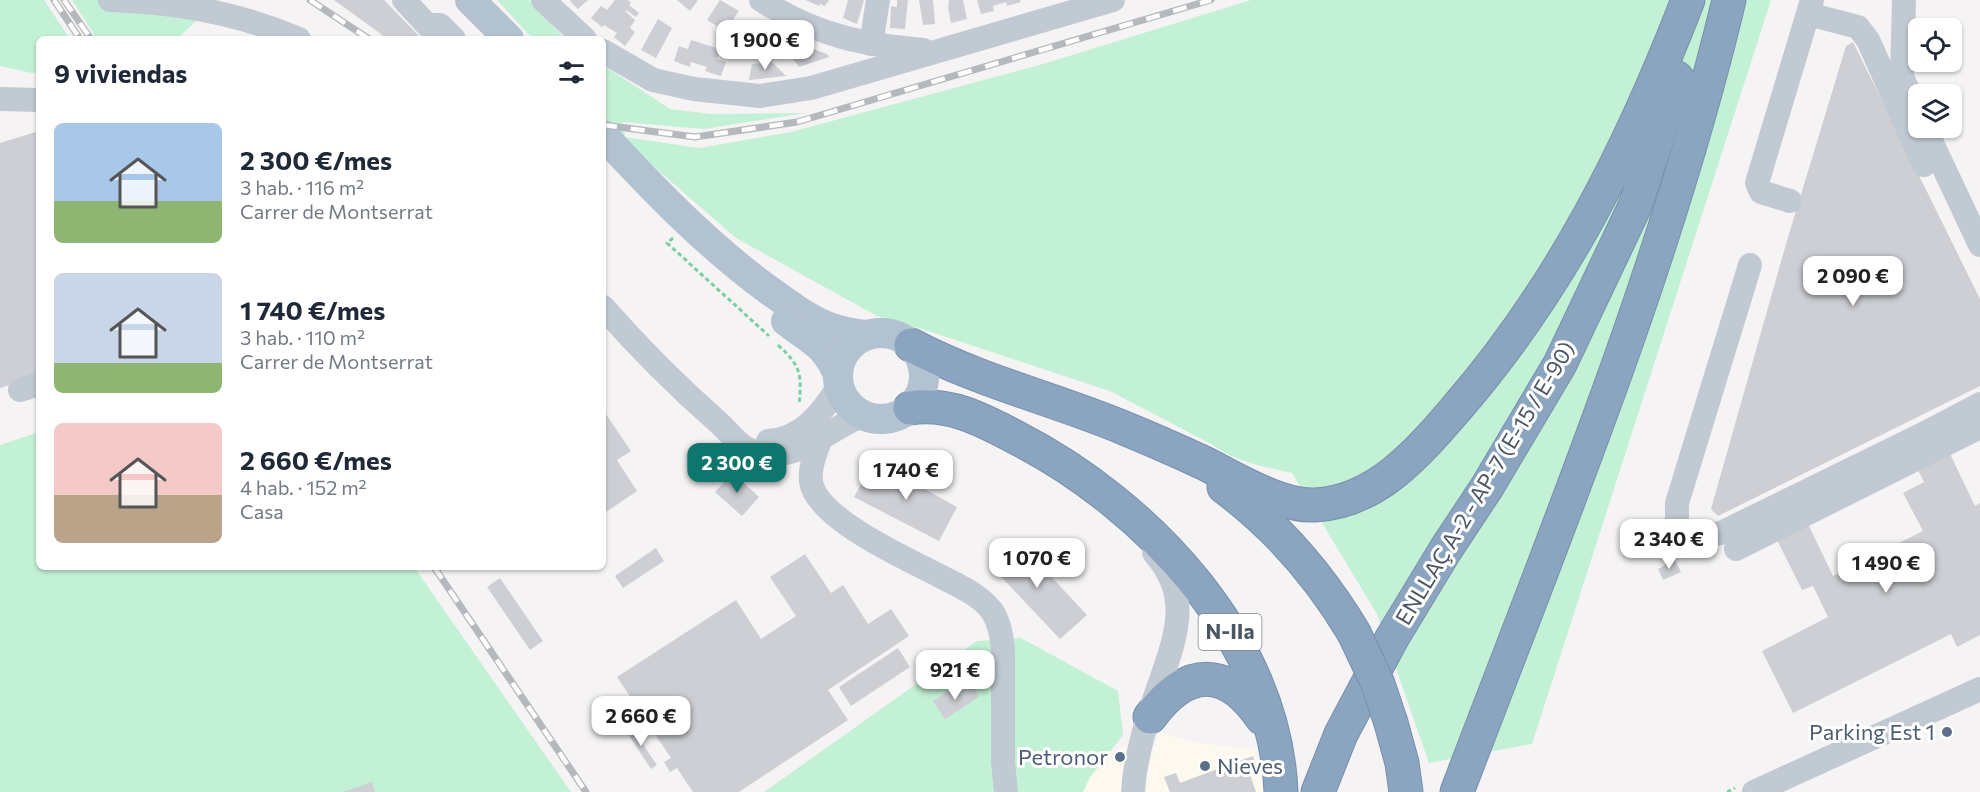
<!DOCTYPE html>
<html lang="es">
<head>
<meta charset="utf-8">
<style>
  body { margin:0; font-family:Commissioner,sans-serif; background:#f2f2f3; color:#1f2937; height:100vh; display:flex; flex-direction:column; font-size:22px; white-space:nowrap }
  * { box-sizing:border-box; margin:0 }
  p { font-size:20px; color:#747a83 }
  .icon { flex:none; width:33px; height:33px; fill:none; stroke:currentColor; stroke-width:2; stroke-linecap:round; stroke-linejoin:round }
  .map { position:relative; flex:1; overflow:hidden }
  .details { position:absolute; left:36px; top:36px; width:570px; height:534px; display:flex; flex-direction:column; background:#fff; border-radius:9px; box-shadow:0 2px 4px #0004 }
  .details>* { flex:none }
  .controls { position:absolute; left:1908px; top:18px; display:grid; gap:12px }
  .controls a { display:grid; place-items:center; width:54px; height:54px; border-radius:9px; background:#fff; box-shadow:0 2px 4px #0004; font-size:30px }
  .price { position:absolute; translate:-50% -51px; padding:0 14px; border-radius:12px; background:#fff; color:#222; font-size:20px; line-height:39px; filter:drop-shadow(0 2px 3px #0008) }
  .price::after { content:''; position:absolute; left:50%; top:36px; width:18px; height:14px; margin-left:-9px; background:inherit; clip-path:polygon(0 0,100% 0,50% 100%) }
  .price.on { background:#0f766e; color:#fff }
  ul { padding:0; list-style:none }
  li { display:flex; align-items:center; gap:18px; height:150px; padding:0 18px }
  li span { display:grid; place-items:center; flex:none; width:168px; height:120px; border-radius:9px; color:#555 }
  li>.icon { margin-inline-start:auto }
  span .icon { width:72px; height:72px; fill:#fffc; stroke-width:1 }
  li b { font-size:26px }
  h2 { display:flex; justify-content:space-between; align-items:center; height:72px; padding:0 18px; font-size:26px }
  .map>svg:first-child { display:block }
  .commercial { fill:#fdf9ef }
  .green { fill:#c3f1d5 }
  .building { fill:#cdcfd5 }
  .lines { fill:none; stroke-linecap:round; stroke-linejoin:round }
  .highway-casing { stroke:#7690ad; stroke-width:35 }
  .path { stroke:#7ad0a6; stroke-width:3; stroke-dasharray:4.5 3; stroke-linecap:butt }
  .minor { stroke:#c1cad2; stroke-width:24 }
  .major { stroke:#b3c2d1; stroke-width:30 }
  .highway { stroke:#8ba5c1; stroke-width:33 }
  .rail-casing { stroke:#b5b8bd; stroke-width:7 }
  .rail { stroke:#fff; stroke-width:4.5; stroke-dasharray:14; stroke-linecap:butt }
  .highway-bridge-casing { stroke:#7690ad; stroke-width:35; stroke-linecap:butt }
  .highway-bridge { stroke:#8ba5c1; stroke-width:33 }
  .service-dot { fill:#5c6f8a; stroke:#fff; stroke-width:2 }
  .labels { text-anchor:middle; stroke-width:6; stroke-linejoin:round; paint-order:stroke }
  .shield { fill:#fff; stroke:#808990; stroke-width:1.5 }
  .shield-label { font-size:21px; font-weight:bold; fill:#4a5661 }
  .street-label { font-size:22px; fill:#4a5661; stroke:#fff }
  .service-label { font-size:22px; fill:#4e5e75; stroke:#fff; text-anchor:end }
</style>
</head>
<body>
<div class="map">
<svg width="1980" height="792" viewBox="0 0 1980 792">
  <rect width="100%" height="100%" fill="#f5f3f3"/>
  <g class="commercial">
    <polygon points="1159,732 1197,743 1254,749 1264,775 1265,792 1145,792 1147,773"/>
    <polygon points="1129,743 1123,772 1122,792 1083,792 1090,777"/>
  </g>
  <g class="green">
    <polygon points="0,0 44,0 70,39 39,39 39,72 32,73 0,66"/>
    <polygon points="72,0 218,0 177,39 97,39"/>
    <polygon points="497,0 529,0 565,39 533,39"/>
    <path d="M1251,0H1771L1532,744L1429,763L1377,614L1292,473C1264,466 1237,463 1213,445L1110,391L931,332L877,316L736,238L622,139L603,115V65L670,109L710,114L806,113L703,129L623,122L625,137L699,148L791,132L1043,64Z"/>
    <polygon points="39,432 39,567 414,567 571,792 0,792 0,445"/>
    <polygon points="1021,638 1118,691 1123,735 1090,777 1083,792 764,792 977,641"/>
  </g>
  <g class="building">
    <polygon points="334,0 384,0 422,39 388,39"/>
    <polygon points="571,0 588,0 578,9 570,1"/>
    <polygon points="615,0 628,0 631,3 629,5 639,13 636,17 626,10 625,11 635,20 630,28 635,32 625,46 614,37 617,33 604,25 602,27 591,18 601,6 607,10"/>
    <polygon points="677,0 698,0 690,11"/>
    <polygon points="720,0 739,11 725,31 707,20"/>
    <polygon points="805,0 829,0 825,6 820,4 819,6"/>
    <polygon points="848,0 864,0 857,24 843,18"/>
    <polygon points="897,0 908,0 905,29 890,28 891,6 897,7"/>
    <polygon points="919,0 933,0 935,24 923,25"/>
    <polygon points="949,0 963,0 967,19 951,23 948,8"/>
    <polygon points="977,0 1020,0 1021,2 1007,6 1006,2 993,6 994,11 981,14"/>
    <polygon points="658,19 672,28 656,58 641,50"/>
    <polygon points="752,23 783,35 779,49 743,38 746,28 750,30"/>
    <polygon points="691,40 720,49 717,59 726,62 721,76 705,71 707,67 691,62 690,67 674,61 679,46 688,49"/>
    <polygon points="1853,42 1980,299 1980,386 1718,516 1711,509 1786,244 1846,46"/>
    <polygon points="797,43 827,54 829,57 799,67 791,56"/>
    <polygon points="772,62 786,76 749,80 752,64"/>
    <polygon points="39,131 39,376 0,388 0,143"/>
    <polygon points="603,410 631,451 617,460 637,491 603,514"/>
    <polygon points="1950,454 1975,506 1980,503 1980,635 1957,647 1951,634 1793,713 1762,651 1828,617 1813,586 1802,590 1776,538 1807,522 1833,576 1923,531 1903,493 1924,482 1918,470"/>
    <polygon points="874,461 957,507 939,541 854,497"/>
    <polygon points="733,473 759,497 742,516 715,492"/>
    <polygon points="1015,538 1087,615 1060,639 988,563"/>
    <polygon points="656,548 664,561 623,588 615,576"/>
    <polygon points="805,554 831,593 843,585 868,624 891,609 909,636 828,690 848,720 739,792 693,792 677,768 670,772 664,762 671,758 647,722 635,730 631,724 643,716 617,677 736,600 761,639 796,616 770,577"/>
    <polygon points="1675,560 1681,572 1663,580 1658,569"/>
    <polygon points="500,578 543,641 530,650 487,587"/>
    <polygon points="898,648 910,667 851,706 839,687"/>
    <polygon points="972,685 979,697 945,719 933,701 951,689 955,695"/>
    <polygon points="629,724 657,765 651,769 624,728"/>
    <polygon points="1253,756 1256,766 1248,769 1256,792 1170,792 1164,777 1176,773 1180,783"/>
    <polygon points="372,782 375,792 343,792"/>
  </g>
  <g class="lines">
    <defs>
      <g id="highway">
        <path d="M911,345C979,381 1054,399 1124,428C1151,439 1178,451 1204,463C1234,478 1281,507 1315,505C1376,502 1418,453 1455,410C1561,288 1630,150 1688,0"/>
        <path d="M910,408C950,402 983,420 1017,438C1147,505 1275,639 1281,792"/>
        <path d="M1224,487C1278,527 1320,576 1354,633"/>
        <path d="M1150,717C1187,667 1226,666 1262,718"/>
        <polyline points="1391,723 1402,763 1406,792"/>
        <polyline points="1318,792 1341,734 1392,638 1446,549 1487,487 1560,364 1635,206 1677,78"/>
        <path d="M1457,792C1556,531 1664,272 1729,0"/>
      </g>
    </defs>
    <use href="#highway" class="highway-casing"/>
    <g class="path">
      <polyline points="673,238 667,243 769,336"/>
      <path d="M778,345C801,366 802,374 799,405"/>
      <polyline points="1727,792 1735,788"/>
    </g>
    <g class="minor">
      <path d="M110,0C176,2 239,13 299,39"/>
      <polyline points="404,0 427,25 440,25 454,39"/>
      <polyline points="543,0 585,39"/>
      <path d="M761,0C813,34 862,45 923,50"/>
      <polyline points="1904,0 1902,77 1915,105"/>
      <polyline points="1808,14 1858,27 1868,40 1924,165"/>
      <polyline points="871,44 878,0"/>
      <polyline points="603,51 653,80 694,89 760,96 811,88 1113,0"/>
      <polyline points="0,99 39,100"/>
      <polyline points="1925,128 1980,245"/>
      <polyline points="1790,201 1761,192 1757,183 1812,0"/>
      <polyline points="1750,265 1677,503 1677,527 1694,536 1721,533 1925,433 1980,404"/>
      <path d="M603,307C639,348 678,387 719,423C727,430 738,444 746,448C755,454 770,456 781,454C812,449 835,426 864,415"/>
      <polyline points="20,390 39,384"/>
      <path d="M821,438C816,452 809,467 811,482C817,519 907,559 938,575C957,585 979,594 992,611C1000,623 1002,637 1003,650V762L1006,792"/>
      <path d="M768,441C802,439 822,413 839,386"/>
      <polyline points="1736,549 1980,427"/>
      <path d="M1133,792C1135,754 1149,713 1162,677C1178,631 1190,593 1154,553"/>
      <polyline points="1754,792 1980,689"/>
    </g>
    <g class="major">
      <polyline points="470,0 509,39"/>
      <path d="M603,135C655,191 708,246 770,291C789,304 810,321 832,328C844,332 856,334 868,335"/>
      <path d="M786,321C811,341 824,343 838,374"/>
      <circle cx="881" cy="376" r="43"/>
    </g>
    <use href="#highway" class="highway"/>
    <defs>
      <g id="rail">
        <polyline points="54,0 80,39"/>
        <polyline points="64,0 91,39"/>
        <polyline points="310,0 369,39"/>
        <polyline points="603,125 695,137 797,122 1211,0"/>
        <polyline points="434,567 586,792"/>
      </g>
    </defs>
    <use href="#rail" class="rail-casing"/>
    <use href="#rail" class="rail"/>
    <defs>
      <polyline id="highway-bridge" points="1354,633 1378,684 1391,723"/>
    </defs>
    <use href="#highway-bridge" class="highway-bridge-casing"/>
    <use href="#highway-bridge" class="highway-bridge"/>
  </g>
  <g class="service-dot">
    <circle cx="1947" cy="732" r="6"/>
    <circle cx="1120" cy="757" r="6"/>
    <circle cx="1205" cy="766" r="6"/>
  </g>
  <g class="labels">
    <rect class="shield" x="1198.5" y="614" width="63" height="36" rx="4.5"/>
    <g class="shield-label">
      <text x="1230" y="639">N-IIa</text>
    </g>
    <g class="street-label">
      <text transform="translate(1485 483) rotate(-59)" y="8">ENLLAÇ A-2 - AP-7 (E-15 / E-90)</text>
    </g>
    <g class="service-label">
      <text x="1935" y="740">Parking Est 1</text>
      <text x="1108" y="765">Petronor</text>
      <text x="1217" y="774" text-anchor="start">Nieves</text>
    </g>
  </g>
</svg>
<div class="controls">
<a><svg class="icon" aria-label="locate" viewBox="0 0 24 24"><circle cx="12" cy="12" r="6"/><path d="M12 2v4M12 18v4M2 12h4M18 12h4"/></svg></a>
<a><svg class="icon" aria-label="layers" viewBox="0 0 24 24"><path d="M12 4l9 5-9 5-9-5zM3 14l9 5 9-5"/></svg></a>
</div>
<b class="price" style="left:765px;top:71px">1 900 €</b>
<b class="price" style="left:1853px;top:307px">2 090 €</b>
<b class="price on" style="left:737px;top:494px">2 300 €</b>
<b class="price" style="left:906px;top:501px">1 740 €</b>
<b class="price" style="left:1669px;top:570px">2 340 €</b>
<b class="price" style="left:1037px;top:589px">1 070 €</b>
<b class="price" style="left:1886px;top:594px">1 490 €</b>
<b class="price" style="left:955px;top:701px">921 €</b>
<b class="price" style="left:641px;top:747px">2 660 €</b>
<section class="details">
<h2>9 viviendas<svg class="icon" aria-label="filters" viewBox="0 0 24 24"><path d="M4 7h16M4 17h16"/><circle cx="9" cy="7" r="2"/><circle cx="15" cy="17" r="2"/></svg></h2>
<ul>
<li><span style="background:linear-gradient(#a9c7e8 65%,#8fb573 0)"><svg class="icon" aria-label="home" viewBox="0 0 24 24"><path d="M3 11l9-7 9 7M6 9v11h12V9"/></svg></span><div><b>2 300 €/mes</b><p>3 hab. · 116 m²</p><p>Carrer de Montserrat</p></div></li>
<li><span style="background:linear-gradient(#c9d6e8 75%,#8fb573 0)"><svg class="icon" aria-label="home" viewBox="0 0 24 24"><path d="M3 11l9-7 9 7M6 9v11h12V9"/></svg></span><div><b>1 740 €/mes</b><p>3 hab. · 110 m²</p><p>Carrer de Montserrat</p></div></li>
<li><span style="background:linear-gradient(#f6c9c9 60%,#b9a48a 0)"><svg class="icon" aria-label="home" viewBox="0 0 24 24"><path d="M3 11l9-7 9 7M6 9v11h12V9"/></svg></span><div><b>2 660 €/mes</b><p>4 hab. · 152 m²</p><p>Casa</p></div></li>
</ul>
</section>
</div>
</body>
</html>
